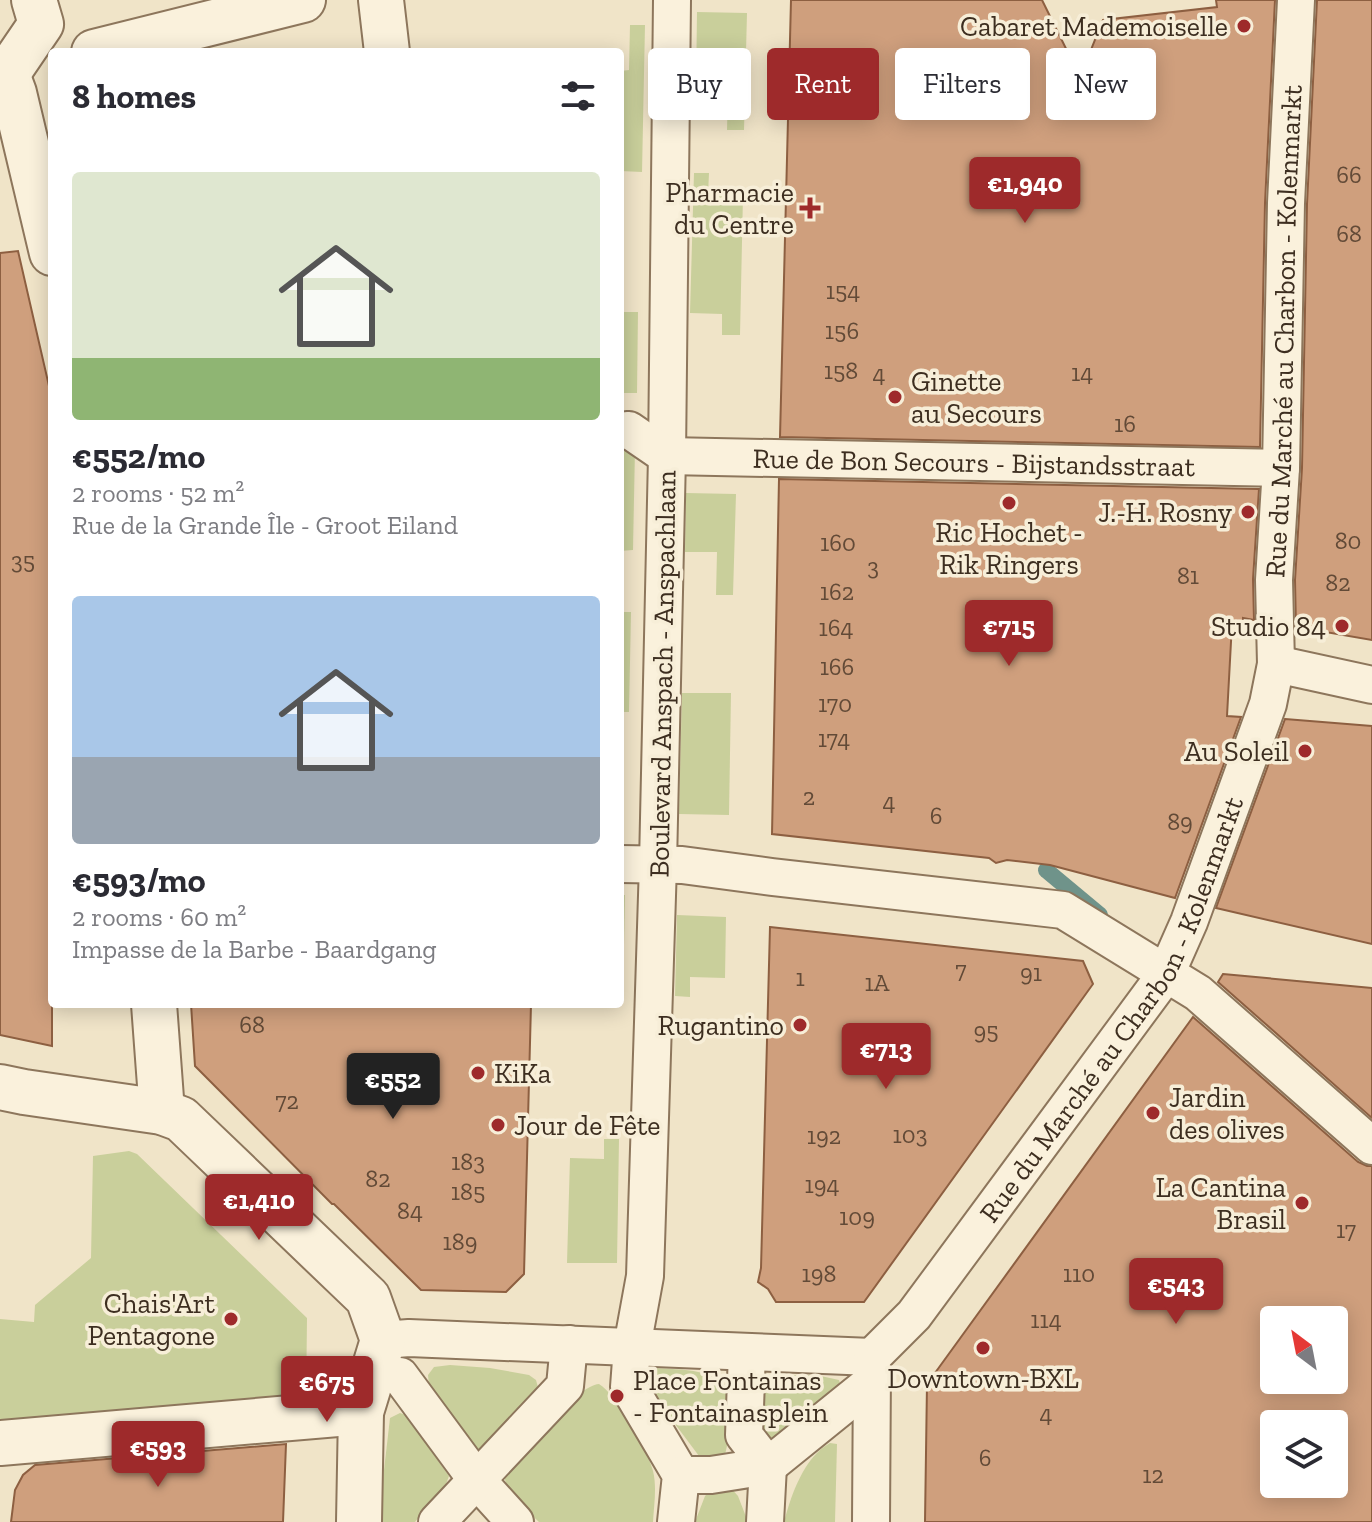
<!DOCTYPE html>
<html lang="en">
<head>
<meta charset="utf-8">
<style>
  body { margin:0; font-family:"Zilla Slab",serif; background:#f2f2f3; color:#2b2b33; height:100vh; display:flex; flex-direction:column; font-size:30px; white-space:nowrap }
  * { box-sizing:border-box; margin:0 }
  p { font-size:26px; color:#7c7c81 }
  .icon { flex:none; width:44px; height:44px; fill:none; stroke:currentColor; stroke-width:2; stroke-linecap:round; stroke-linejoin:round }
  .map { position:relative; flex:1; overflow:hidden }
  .drawer { position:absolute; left:48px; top:48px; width:576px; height:960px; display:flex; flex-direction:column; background:#fff; border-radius:8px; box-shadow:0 4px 20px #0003 }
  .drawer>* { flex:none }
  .guide { position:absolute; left:648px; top:48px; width:604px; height:72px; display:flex; gap:16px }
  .needle { width:52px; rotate:328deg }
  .controls { position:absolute; left:1260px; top:1306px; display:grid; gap:16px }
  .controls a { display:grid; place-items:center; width:88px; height:88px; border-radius:8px; background:#fff; box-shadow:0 4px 20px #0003; font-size:40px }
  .price { position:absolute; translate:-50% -68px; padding:0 18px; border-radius:8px; background:#9e2a2b; color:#fff; font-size:26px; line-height:52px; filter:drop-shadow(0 2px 4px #0008) }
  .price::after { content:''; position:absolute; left:50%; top:48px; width:24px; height:18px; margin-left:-12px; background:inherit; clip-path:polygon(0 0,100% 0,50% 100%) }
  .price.on { background:#222; color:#fff }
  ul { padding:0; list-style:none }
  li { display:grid; align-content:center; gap:16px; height:424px; padding:0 24px }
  li span { display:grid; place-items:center; height:248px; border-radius:8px; color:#555 }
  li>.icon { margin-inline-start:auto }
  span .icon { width:144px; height:144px; fill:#fffc; stroke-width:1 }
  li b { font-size:34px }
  h2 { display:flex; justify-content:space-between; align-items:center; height:96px; padding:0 24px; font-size:34px }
  .chip { padding:0 28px; border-radius:8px; background:#fff; box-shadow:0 4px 20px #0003; font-size:28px; line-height:72px }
  .chip.on { background:#9e2a2b; color:#fff }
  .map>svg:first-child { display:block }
  .green { fill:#c9cf9b }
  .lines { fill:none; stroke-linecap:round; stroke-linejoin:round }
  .stream { stroke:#6f938a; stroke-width:16 }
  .building { fill:#cf9f7d; stroke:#8d5f41; stroke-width:2; fill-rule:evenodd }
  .pedestrian-casing { stroke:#8d765c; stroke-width:40 }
  .minor-casing { stroke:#8d765c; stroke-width:48 }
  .pedestrian { stroke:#faf1dc; stroke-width:36 }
  .minor { stroke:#faf1dc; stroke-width:44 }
  .poi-dot { fill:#9e2a2b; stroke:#f7eed8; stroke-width:3 }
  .labels { text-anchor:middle; stroke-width:7; stroke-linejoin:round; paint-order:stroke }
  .number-label { font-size:24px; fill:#624a37 }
  .poi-label { font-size:28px; fill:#3d2e20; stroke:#f7eed8; text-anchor:end }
  .street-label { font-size:28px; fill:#3d2e20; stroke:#f7eed8 }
</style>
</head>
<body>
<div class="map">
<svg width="1372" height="1522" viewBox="0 0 1372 1522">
  <rect width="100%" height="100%" fill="#f0e4c8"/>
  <g class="green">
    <polygon points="697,12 747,13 744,130 727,130 728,89 696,89"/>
    <polygon points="630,25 645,25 642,172 620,171 620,71 629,70"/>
    <polygon points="694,173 709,173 708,195 743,195 740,335 722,335 722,314 690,313"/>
    <polygon points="620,312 638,312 637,393 620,393"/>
    <polygon points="620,449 635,449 633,550 620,551"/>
    <polygon points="686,493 736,494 733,595 716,595 717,552 685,552"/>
    <polygon points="620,612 631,612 629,712 620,712"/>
    <polygon points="682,693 731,693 729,815 679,814"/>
    <polygon points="620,895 625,895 623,996 620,996"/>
    <polygon points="677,915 726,917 725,978 690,977 690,997 675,996"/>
    <polygon points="604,1139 619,1139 617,1263 567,1263 570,1158 604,1159"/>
    <polygon points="129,1151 137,1154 307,1318 306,1405 0,1432 0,1319 34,1322 35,1305 91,1258 93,1156"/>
    <polygon points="450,1365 490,1368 529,1375 536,1380 539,1391 491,1444 479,1451 466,1446 429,1386 428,1375 434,1367"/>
    <path d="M654,1368C679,1370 724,1367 732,1398C734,1406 732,1415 730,1424C729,1437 727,1449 723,1461L705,1464L672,1420L646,1382L647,1373Z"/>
    <polygon points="782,1375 816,1375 839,1380 842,1391 770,1443 762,1437 758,1387 769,1379"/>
    <path d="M599,1384C617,1395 648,1450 653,1471C657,1487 654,1505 653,1522H539C523,1506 508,1498 504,1475C522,1455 575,1386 599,1384Z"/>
    <polygon points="400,1413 406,1415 449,1476 446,1484 415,1522 378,1522 390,1418"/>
    <path d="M830,1443L837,1444L835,1522H784C791,1495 804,1457 830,1443Z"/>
    <polygon points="717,1485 729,1486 738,1496 748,1522 695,1522 705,1496"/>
  </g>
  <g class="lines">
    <polyline class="stream" points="1046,870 1100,915"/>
  </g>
  <g class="building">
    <polygon points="791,0 1042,0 1080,77 1103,20 1217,7 1216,0 1275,0 1265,203 1260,447 780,437"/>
    <polygon points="1317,0 1372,0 1372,640 1296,627 1295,580 1302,468 1307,204"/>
    <polygon points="18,251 52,399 52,1046 0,1035 0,253"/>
    <polygon points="779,479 1259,489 1253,579 1254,620 1243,618 1243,624 1232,623 1227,716 1241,717 1175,898 1050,865 1007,860 996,863 989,858 772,834"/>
    <polygon points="1285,719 1372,726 1372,944 1216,908"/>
    <polygon points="770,927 1083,961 1093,984 864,1302 776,1302 768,1289 758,1282 761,1268"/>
    <polygon points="1223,974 1372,988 1372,1118 1218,982"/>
    <polygon points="191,1004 531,1004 524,1274 506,1292 421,1290 334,1204 332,1204 195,1066"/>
    <path d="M1193,1017L1358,1162L1367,1166H1372V1522H925L927,1384ZM1274,1320H1334V1380H1274ZM1274,1424H1334V1484H1274Z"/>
    <polygon points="286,1444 283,1522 11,1522 15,1490 23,1475 35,1465"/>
  </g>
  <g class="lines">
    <defs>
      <g id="pedestrian">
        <polyline points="672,0 667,456 658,864 645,1276 632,1347 629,1387 681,1475 676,1522"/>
        <path id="s1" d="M620,431L629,430L667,456L1281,468"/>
        <polyline points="1276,664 1372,685"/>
        <polyline points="620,864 682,865 772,877 1063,910 1198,993 1372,1146"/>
        <polyline points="383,1340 409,1338 872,1357"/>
        <polyline points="747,1352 744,1435 768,1466 765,1522"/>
        <path id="s2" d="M872,1357L914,1315L1166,974L1189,922L1268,704L1276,664L1274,580L1281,468L1286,203L1296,0"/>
        <polyline points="400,1376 476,1479 515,1522"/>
        <polyline points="681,1475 711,1475 768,1466 872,1382"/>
        <polyline points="437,1522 565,1386 569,1344"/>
        <polyline points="871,1522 872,1368"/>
      </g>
      <g id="minor">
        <polyline points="381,0 387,52"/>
        <polyline points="94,52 303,0"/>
        <polyline points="7,74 14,93 52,253"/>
        <polyline points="7,74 41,24 34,0"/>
        <polyline points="154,1004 162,1112"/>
        <polyline points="0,1087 24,1092 162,1112 181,1119 368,1298 383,1340 361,1412 359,1522"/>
        <polyline points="0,1443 361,1412"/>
      </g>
    </defs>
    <use href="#pedestrian" class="pedestrian-casing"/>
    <use href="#minor" class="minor-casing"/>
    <use href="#pedestrian" class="pedestrian"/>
    <use href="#minor" class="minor"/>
  </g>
  <g class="poi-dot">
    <circle cx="1244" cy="26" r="8"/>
    <path d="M806 196h8v8h8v8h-8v8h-8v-8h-8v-8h8z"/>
    <circle cx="895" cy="397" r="8"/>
    <circle cx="1009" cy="503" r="8"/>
    <circle cx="1248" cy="512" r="8"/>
    <circle cx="1342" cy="626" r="8"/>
    <circle cx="1305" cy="751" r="8"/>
    <circle cx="800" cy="1025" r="8"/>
    <circle cx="478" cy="1073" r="8"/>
    <circle cx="1153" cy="1113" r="8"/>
    <circle cx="498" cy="1125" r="8"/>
    <circle cx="1302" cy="1203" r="8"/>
    <circle cx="231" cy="1319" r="8"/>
    <circle cx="983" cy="1348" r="8"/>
    <circle cx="617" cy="1396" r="8"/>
  </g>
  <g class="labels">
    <g class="number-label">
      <text x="1349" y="183">66</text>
      <text x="1349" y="242">68</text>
      <text x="843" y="299">154</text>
      <text x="842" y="339">156</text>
      <text x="841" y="379">158</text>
      <text x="1082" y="381">14</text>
      <text x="879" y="382">4</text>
      <text x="1125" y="432">16</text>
      <text x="1348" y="549">80</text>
      <text x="838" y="551">160</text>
      <text x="23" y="569">35</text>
      <text x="873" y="575">3</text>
      <text x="1188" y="584">81</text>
      <text x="1338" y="591">82</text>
      <text x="837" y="600">162</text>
      <text x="836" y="636">164</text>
      <text x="837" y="675">166</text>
      <text x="835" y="712">170</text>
      <text x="834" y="747">174</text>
      <text x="809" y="805">2</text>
      <text x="889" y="810">4</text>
      <text x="936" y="824">6</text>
      <text x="1180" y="830">89</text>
      <text x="961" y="978">7</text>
      <text x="1031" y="981">91</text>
      <text x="800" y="986">1</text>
      <text x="877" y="991">1A</text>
      <text x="252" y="1033">68</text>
      <text x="986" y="1039">95</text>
      <text x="287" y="1109">72</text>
      <text x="910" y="1143">103</text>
      <text x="824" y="1144">192</text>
      <text x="468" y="1170">183</text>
      <text x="378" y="1187">82</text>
      <text x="822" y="1193">194</text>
      <text x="468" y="1200">185</text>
      <text x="410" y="1219">84</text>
      <text x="857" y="1225">109</text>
      <text x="1346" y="1238">17</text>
      <text x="460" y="1250">189</text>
      <text x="819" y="1282">198</text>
      <text x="1079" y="1282">110</text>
      <text x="1046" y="1328">114</text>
      <text x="1046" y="1422">4</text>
      <text x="985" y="1466">6</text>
      <text x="1153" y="1483">12</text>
    </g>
    <g class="poi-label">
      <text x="1228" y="36">Cabaret Mademoiselle</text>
      <text x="794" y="202">Pharmacie<tspan x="794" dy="32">du Centre</tspan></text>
      <text x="911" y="391" text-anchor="start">Ginette<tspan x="911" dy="32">au Secours</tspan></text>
      <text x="1232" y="522">J.-H. Rosny</text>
      <text x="1009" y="542" text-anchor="middle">Ric Hochet -<tspan x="1009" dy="32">Rik Ringers</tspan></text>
      <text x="1326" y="636">Studio 84</text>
      <text x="1289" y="761">Au Soleil</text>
      <text x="784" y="1035">Rugantino</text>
      <text x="494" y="1083" text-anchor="start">KiKa</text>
      <text x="1169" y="1107" text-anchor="start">Jardin<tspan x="1169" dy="32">des olives</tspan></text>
      <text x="514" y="1135" text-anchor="start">Jour de Fête</text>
      <text x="1286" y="1197">La Cantina<tspan x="1286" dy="32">Brasil</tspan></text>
      <text x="215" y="1313">Chais'Art<tspan x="215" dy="32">Pentagone</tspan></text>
      <text x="983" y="1388" text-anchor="middle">Downtown-BXL</text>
      <text x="633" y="1390" text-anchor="start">Place Fontainas<tspan x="633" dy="32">- Fontainasplein</tspan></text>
    </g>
    <g class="street-label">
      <text dy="10" stroke="none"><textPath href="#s2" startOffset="1146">Rue du Marché au Charbon - Kolenmarkt</textPath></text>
      <text dy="10" stroke="none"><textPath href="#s1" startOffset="362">Rue de Bon Secours - Bijstandsstraat</textPath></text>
      <text transform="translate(662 674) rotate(-89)" y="10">Boulevard Anspach - Anspachlaan</text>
      <text dy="10" stroke="none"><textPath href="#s2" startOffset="426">Rue du Marché au Charbon - Kolenmarkt</textPath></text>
    </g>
  </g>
</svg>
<div class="controls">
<a><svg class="needle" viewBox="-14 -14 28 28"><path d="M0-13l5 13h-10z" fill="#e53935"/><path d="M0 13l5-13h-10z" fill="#7c7c81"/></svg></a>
<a><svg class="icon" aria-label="layers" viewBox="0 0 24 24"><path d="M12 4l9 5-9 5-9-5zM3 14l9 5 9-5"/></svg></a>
</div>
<b class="price" style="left:1025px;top:225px">€1,940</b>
<b class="price" style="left:1009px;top:668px">€715</b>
<b class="price" style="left:886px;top:1091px">€713</b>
<b class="price on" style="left:393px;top:1121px">€552</b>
<b class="price" style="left:259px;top:1242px">€1,410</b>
<b class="price" style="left:1176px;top:1326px">€543</b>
<b class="price" style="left:327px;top:1424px">€675</b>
<b class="price" style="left:158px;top:1489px">€593</b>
<div class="guide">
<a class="chip">Buy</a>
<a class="chip on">Rent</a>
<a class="chip">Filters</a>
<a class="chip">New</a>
</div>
<section class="drawer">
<h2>8 homes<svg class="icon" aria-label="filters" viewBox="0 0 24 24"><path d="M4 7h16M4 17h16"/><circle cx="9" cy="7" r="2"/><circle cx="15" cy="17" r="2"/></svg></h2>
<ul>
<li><span style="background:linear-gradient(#dfe7d0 75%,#8fb573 0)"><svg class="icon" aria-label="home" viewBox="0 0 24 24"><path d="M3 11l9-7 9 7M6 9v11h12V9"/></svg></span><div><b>€552/mo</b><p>2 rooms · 52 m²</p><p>Rue de la Grande Île - Groot Eiland</p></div></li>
<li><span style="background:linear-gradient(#a9c7e8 65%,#9aa5b1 0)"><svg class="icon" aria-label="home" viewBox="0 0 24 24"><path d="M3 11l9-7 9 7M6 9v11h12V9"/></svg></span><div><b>€593/mo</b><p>2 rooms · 60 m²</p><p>Impasse de la Barbe - Baardgang</p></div></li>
</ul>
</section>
</div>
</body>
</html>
